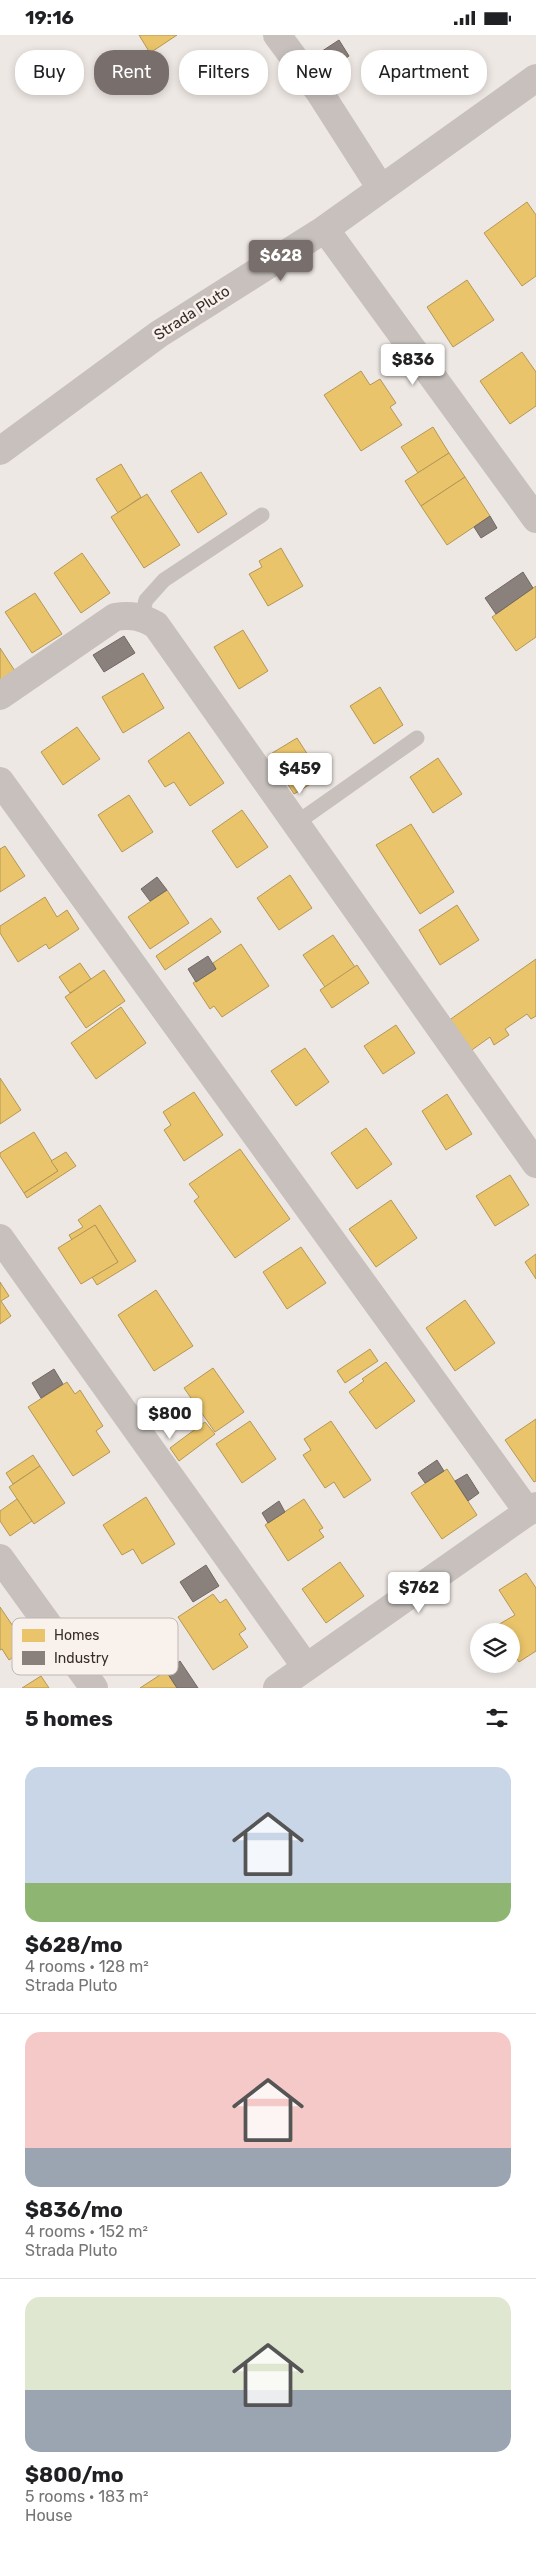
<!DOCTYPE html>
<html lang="en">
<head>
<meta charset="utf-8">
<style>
  body { margin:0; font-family:Rubik,sans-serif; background:#f2f2f2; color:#202124; height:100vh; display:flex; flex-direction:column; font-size:19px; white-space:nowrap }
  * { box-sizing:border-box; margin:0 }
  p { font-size:16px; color:#757577 }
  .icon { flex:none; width:28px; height:28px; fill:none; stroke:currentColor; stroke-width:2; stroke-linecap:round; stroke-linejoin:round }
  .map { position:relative; height:1653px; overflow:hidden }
  .details { display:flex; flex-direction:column; background:#fff; flex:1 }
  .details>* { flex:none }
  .hud { position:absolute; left:15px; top:15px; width:506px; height:45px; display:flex; gap:10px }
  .fabs { position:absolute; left:470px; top:1588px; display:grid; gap:10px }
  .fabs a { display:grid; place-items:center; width:50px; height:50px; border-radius:50%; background:#fff; box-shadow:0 2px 8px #0003; font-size:25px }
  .price { position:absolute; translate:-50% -42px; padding:0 11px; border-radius:5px; background:#fff; color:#222; font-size:16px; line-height:32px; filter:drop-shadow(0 1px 2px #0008) }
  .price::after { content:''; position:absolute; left:50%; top:30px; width:15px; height:11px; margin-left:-8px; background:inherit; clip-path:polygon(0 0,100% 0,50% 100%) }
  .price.active { background:#786e6c; color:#fff }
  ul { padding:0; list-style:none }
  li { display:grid; align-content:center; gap:10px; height:265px; padding:0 25px }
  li+li { border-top:1px solid #e0e0e0 }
  li span { display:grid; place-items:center; height:155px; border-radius:15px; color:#555 }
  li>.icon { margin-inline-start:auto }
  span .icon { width:90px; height:90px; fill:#fffc; stroke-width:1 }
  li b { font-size:21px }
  h2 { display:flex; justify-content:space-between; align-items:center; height:60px; padding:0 25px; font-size:21px }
  .tag { padding:0 18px; border-radius:20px; background:#fff; box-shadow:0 2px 8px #0003; font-size:18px; line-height:45px }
  .tag.active { background:#786e6c; color:#fff }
  .status { display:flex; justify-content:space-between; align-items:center; height:35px; padding:0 25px; background:#fff; direction:ltr }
  .status svg { height:14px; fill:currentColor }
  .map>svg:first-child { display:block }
  .homes { fill:#e9c46a; stroke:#b49757 }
  .industry { fill:#8a817c; stroke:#716864 }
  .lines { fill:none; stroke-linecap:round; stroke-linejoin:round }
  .service { stroke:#c7c0bd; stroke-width:15 }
  .minor { stroke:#c7c0bd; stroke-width:28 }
  .labels { text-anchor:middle; stroke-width:5; stroke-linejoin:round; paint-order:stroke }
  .street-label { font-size:15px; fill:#382d2b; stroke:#f9f2ec }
  .key { fill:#f9f2ec; stroke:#bfb7b2; stroke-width:1 }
  .key-label { font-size:14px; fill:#382d2b }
</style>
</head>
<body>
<div class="status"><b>19:16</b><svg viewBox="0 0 49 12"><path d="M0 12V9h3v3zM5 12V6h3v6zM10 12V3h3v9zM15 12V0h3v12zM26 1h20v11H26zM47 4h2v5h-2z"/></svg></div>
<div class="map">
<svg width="536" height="1653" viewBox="0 0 536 1653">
  <rect width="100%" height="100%" fill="#eee8e4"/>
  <g class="homes">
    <polygon points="139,0 177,0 150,18"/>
    <polygon points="527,167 536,180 536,241 522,251 484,198"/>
    <polygon points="467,245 494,285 453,312 427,272"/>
    <polygon points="522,317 536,337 536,371 510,389 480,346"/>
    <polygon points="361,336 370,350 380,344 396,368 390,372 402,390 361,416 324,360"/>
    <polygon points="433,392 449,418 418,438 401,412"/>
    <polygon points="449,418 465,442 421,471 405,446"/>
    <polygon points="121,429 141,462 118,478 96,444"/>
    <polygon points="201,437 227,479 198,498 171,456"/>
    <polygon points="465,442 490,481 447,510 421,471"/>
    <polygon points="147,459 180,510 144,533 111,482"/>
    <polygon points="281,513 303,551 268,571 249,539 262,532 259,526"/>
    <polygon points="82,518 110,558 81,578 54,538"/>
    <polygon points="536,551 536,602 516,616 492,582"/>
    <polygon points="35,558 62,599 32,618 5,577"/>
    <polygon points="243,595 268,636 239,654 214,612"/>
    <polygon points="0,613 15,636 0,646"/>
    <polygon points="143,638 164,673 123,698 102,662"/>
    <polygon points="380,652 403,690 374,709 350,671"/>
    <polygon points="77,692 100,724 63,750 41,717"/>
    <polygon points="189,697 224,748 190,771 174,747 165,752 148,726"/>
    <polygon points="297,703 322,742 294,759 269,720"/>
    <polygon points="438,723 462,759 433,778 410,742"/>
    <polygon points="129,760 153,797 122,817 98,780"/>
    <polygon points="242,775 268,812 237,833 212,796"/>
    <polygon points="411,789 454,857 420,879 376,810"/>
    <polygon points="5,811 25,841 0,857 0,814"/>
    <polygon points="290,840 312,873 279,895 257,863"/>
    <polygon points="167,855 189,888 150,914 128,882"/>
    <polygon points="45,862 57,882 67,875 79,894 49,914 46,909 18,927 0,898 0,891"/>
    <polygon points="457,870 479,905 440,930 419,895"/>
    <polygon points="211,883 221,897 165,935 156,921"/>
    <polygon points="333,900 355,932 325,952 303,920"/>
    <polygon points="241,909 269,951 222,982 214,971 210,974 193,948 216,934 213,928"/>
    <polygon points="536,924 536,981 531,984 527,979 505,994 509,1000 494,1010 490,1002 469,1017 448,986"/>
    <polygon points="80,928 91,944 70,958 59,942"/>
    <polygon points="357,930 369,948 332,973 320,955"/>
    <polygon points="104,935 125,966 86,993 65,962"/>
    <polygon points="121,972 146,1008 96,1044 71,1008"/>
    <polygon points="396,990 415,1018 383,1039 364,1011"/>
    <polygon points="305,1013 329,1047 296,1071 271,1036"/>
    <polygon points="0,1043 21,1075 0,1089"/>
    <polygon points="194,1057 223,1100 184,1126 164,1095 171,1090 163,1077"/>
    <polygon points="447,1059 472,1099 446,1115 422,1076"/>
    <polygon points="366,1093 392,1129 357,1154 331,1118"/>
    <polygon points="34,1097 58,1136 24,1158 0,1121 0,1118"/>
    <polygon points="240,1114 290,1184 235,1223 194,1166 199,1162 189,1149"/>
    <polygon points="66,1117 76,1131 27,1163 24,1158 58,1136 51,1126"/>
    <polygon points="510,1140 529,1170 495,1191 476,1161"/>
    <polygon points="391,1165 417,1203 376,1232 349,1194"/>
    <polygon points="100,1170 136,1226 97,1250 92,1242 118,1227 95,1190 72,1205 69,1200 83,1192 78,1185"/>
    <polygon points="95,1190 118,1227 81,1249 58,1213"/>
    <polygon points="301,1212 326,1248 287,1274 263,1237"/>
    <polygon points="536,1219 536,1244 525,1227"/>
    <polygon points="0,1247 9,1261 1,1266 11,1281 0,1289"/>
    <polygon points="156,1255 193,1311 154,1336 118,1280"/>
    <polygon points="465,1265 495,1308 455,1336 426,1293"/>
    <polygon points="370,1314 378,1326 345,1348 337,1336"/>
    <polygon points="386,1327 415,1366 376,1394 349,1357 364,1346 362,1344"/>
    <polygon points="213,1333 244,1377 215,1397 184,1353"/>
    <polygon points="67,1347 75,1359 80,1355 103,1391 96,1396 110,1417 73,1441 28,1372"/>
    <polygon points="536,1384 536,1446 534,1447 505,1405"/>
    <polygon points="250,1386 276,1424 242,1448 216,1409"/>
    <polygon points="331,1386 371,1445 344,1463 334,1447 325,1453 303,1420 311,1415 304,1404"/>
    <polygon points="205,1387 215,1399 179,1426 170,1413"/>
    <polygon points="33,1420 40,1431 13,1449 6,1438"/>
    <polygon points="40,1431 65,1468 34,1489 9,1452"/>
    <polygon points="447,1434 477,1480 442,1504 411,1458"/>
    <polygon points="146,1462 175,1509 142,1529 133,1514 122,1520 103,1490"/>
    <polygon points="17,1464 32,1486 10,1501 0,1486 0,1476"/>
    <polygon points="304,1464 323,1493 319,1495 324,1502 288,1526 265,1490"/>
    <polygon points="340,1527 364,1561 326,1588 302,1554"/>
    <polygon points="526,1538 536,1553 536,1616 519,1627 511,1615 511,1596 500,1596 496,1591 515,1580 499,1555"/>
    <polygon points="213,1559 220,1568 226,1564 246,1594 239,1599 248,1612 213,1635 178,1582"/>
    <polygon points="0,1572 19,1600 16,1602 24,1615 9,1625 2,1614 0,1615"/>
    <polygon points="166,1636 177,1653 140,1653"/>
    <polygon points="41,1641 49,1653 22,1653"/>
  </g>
  <g class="industry">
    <polygon points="339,5 349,21 324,38 313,22"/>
    <polygon points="490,481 497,493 481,503 474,492"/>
    <polygon points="523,537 533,553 496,579 485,563"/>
    <polygon points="124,601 135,618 104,637 93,620"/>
    <polygon points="157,842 167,855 150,866 141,854"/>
    <polygon points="208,921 216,934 196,947 188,934"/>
    <polygon points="54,1334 63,1349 41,1363 32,1348"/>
    <polygon points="437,1425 444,1436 425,1448 418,1438"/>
    <polygon points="467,1439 479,1458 468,1466 455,1446"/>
    <polygon points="279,1466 285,1477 268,1488 262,1478"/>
    <polygon points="206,1530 219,1551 193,1567 180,1547"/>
    <polygon points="180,1626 198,1653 177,1653 166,1636"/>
  </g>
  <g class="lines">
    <g class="service">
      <polyline points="141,582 146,565 164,545 262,480"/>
      <polyline points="295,789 417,703"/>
    </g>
    <g class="minor">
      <polyline points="277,0 320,58 380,152"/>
      <polyline points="325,194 536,484"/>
      <polyline points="0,416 159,299 325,194 536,43"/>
      <path d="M0,661L115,582C132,579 142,582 156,590L536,1129"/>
      <polyline points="0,746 528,1477"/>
      <polyline points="0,1203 306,1632"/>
      <polyline points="0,1523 94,1653"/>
      <polyline points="277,1653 536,1471"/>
    </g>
  </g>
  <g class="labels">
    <g class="street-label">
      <text transform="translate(192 278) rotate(-33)" y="5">Strada Pluto</text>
    </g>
  </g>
  <rect x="12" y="1583" width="166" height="57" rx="8" class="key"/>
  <rect x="22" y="1594" width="23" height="13" fill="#e9c46a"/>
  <rect x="22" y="1616" width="23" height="14" fill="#8a817c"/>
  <g class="key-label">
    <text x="54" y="1605">Homes</text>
    <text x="54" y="1628">Industry</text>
  </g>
</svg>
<div class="fabs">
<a><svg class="icon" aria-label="layers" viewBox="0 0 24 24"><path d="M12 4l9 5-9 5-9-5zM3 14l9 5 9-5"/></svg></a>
</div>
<b class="price active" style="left:281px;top:247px">$628</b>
<b class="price" style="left:413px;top:351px">$836</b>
<b class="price" style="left:300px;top:760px">$459</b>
<b class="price" style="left:170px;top:1405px">$800</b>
<b class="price" style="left:419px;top:1579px">$762</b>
<div class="hud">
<a class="tag">Buy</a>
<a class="tag active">Rent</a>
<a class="tag">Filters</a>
<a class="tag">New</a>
<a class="tag">Apartment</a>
</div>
</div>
<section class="details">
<h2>5 homes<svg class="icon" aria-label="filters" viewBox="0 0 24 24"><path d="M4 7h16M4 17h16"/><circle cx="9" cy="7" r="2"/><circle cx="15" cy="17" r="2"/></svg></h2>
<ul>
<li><span style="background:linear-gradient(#c9d6e8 75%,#8fb573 0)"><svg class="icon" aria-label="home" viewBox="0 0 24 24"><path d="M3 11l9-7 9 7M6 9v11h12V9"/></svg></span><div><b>$628/mo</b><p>4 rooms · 128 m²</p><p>Strada Pluto</p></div></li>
<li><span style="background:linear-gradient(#f6c9c9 75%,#9aa5b1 0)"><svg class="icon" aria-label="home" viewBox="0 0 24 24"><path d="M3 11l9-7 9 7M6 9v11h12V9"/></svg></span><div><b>$836/mo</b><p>4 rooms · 152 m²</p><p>Strada Pluto</p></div></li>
<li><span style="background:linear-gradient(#dfe7d0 60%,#9aa5b1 0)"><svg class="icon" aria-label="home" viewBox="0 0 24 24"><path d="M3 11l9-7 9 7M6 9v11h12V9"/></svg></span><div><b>$800/mo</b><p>5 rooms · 183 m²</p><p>House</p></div></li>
</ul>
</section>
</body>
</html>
